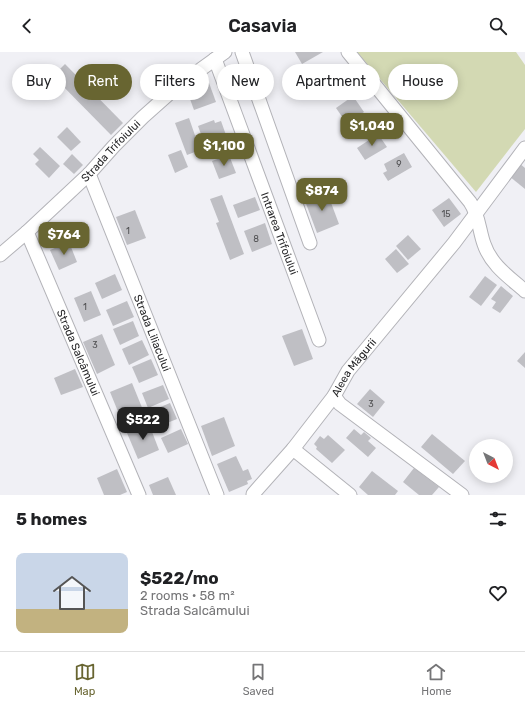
<!DOCTYPE html>
<html lang="en">
<head>
<meta charset="utf-8">
<style>
  body { margin:0; font-family:Rubik,sans-serif; background:#f2f2f2; color:#202124; height:100vh; display:flex; flex-direction:column; font-size:15px; white-space:nowrap }
  * { box-sizing:border-box; margin:0 }
  p { font-size:13px; color:#757577 }
  .icon { flex:none; width:22px; height:22px; fill:none; stroke:currentColor; stroke-width:2; stroke-linecap:round; stroke-linejoin:round }
  .map { position:relative; height:443px; overflow:hidden }
  .drawer { display:flex; flex-direction:column; background:#fff; flex:1 }
  .drawer>* { flex:none }
  .guide { position:absolute; left:12px; top:12px; width:501px; height:36px; display:flex; gap:8px }
  .needle { width:26px; rotate:138deg }
  .fabs { position:absolute; left:469px; top:387px; display:grid; gap:8px }
  .fabs a { display:grid; place-items:center; width:44px; height:44px; border-radius:50%; background:#fff; box-shadow:0 2px 10px #0003; font-size:20px }
  .price { position:absolute; translate:-50% -34px; padding:0 9px; border-radius:8px; background:#686531; color:#fff; font-size:13px; line-height:26px; filter:drop-shadow(0 1px 2px #0008) }
  .price::after { content:''; position:absolute; left:50%; top:24px; width:12px; height:9px; margin-left:-6px; background:inherit; clip-path:polygon(0 0,100% 0,50% 100%) }
  .price.on { background:#222; color:#fff }
  ul { padding:0; list-style:none }
  li { display:flex; align-items:center; gap:12px; height:100px; padding:0 16px }
  li span { display:grid; place-items:center; flex:none; width:112px; height:80px; border-radius:8px; color:#555 }
  li>.icon { margin-inline-start:auto }
  span .icon { width:48px; height:48px; fill:#fffc; stroke-width:1 }
  li b { font-size:17px }
  h2 { display:flex; justify-content:space-between; align-items:center; height:48px; padding:0 16px; font-size:17px }
  .chip { padding:0 14px; border-radius:18px; background:#fff; box-shadow:0 2px 10px #0003; font-size:14px; line-height:36px }
  .chip.on { background:#686531; color:#fff }
  header { display:flex; justify-content:space-between; align-items:center; height:52px; padding:0 16px; background:#fff; font-size:18px; font-weight:600 }
  .tabs { display:flex; justify-content:space-around; align-items:center; height:56px; border-top:1px solid #e0e0e0; background:#fff; font-size:11px; color:#757577 }
  .tabs a { display:grid; justify-items:center; gap:2px }
  .tabs .on { color:#686531 }
  .map>svg:first-child { display:block }
  .green { fill:#d3d9b3 }
  .building { fill:#bfbfc4 }
  .lines { fill:none; stroke-linecap:round; stroke-linejoin:round }
  .street-casing { stroke:#b3b3b8; stroke-width:15 }
  .street { stroke:#fff; stroke-width:13 }
  .labels { text-anchor:middle; stroke-width:3.5; stroke-linejoin:round; paint-order:stroke }
  .number-label { font-size:9px; fill:#4e4e50 }
  .street-label { font-size:11px; fill:#28282a; stroke:#fff }
</style>
</head>
<body>
<header><svg class="icon" aria-label="back" viewBox="0 0 24 24"><path d="M15 5l-7 7 7 7"/></svg>Casavia<svg class="icon" aria-label="search" viewBox="0 0 24 24"><circle cx="10" cy="10" r="6"/><path d="M15 15l6 6"/></svg></header>
<div class="map">
<svg width="525" height="443" viewBox="0 0 525 443">
  <rect width="100%" height="100%" fill="#f0f0f5"/>
  <polygon class="green" points="357,0 516,0 525,13 525,77 476,140"/>
  <g class="building">
    <polygon points="295,0 323,0 302,12"/>
    <polygon points="65,12 123,71 111,83 53,24"/>
    <polygon points="209,31 216,50 194,58 187,39"/>
    <polygon points="353,44 364,60 347,72 336,56"/>
    <polygon points="371,63 379,76 362,85 355,72"/>
    <polygon points="189,66 200,98 187,103 175,71"/>
    <polygon points="214,68 215,71 221,69 226,83 220,85 222,90 206,96 198,74"/>
    <polygon points="67,75 81,90 71,99 57,85"/>
    <polygon points="378,82 387,95 365,108 357,96"/>
    <polygon points="40,95 60,114 49,126 35,112 39,108 33,102"/>
    <polygon points="181,98 188,115 175,121 168,103"/>
    <polygon points="404,101 412,115 388,129 383,121 387,119 384,112"/>
    <polygon points="72,102 83,113 74,122 63,112"/>
    <polygon points="229,103 236,121 219,127 212,109"/>
    <polygon points="519,111 525,116 525,137 509,124"/>
    <polygon points="327,140 339,172 317,181 305,149"/>
    <polygon points="222,143 244,202 230,208 216,171 219,170 210,147"/>
    <polygon points="255,145 260,158 238,166 233,153"/>
    <polygon points="449,146 461,162 444,175 432,158"/>
    <polygon points="135,158 146,186 127,193 116,165"/>
    <polygon points="265,171 272,192 252,200 244,179"/>
    <polygon points="408,183 421,197 408,208 396,194"/>
    <polygon points="69,190 77,210 59,218 50,198"/>
    <polygon points="396,197 409,212 397,221 385,207"/>
    <polygon points="115,222 122,238 102,247 95,231"/>
    <polygon points="485,224 497,233 481,254 469,245"/>
    <polygon points="501,234 513,244 500,261 492,256 496,250 491,247"/>
    <polygon points="91,239 101,263 84,270 74,246"/>
    <polygon points="127,249 134,265 113,274 106,258"/>
    <polygon points="133,269 139,284 120,293 113,277"/>
    <polygon points="302,277 313,307 294,314 282,284"/>
    <polygon points="102,282 115,313 97,322 83,290"/>
    <polygon points="142,288 149,303 129,313 122,297"/>
    <polygon points="525,300 525,316 517,309"/>
    <polygon points="151,307 158,323 139,331 132,315"/>
    <polygon points="75,317 83,335 61,343 54,326"/>
    <polygon points="132,331 143,358 121,367 110,340"/>
    <polygon points="163,333 169,347 148,356 142,341"/>
    <polygon points="370,337 385,350 373,365 357,352"/>
    <polygon points="170,351 177,367 157,375 151,359"/>
    <polygon points="224,365 235,394 212,404 201,374"/>
    <polygon points="149,372 159,398 138,407 127,381"/>
    <polygon points="181,377 188,392 168,401 161,386"/>
    <polygon points="354,377 361,383 364,380 371,386 368,389 376,396 368,405 346,386"/>
    <polygon points="432,382 465,409 453,422 421,395"/>
    <polygon points="328,383 345,398 332,411 316,397 317,395 314,392 320,384 324,387"/>
    <polygon points="236,404 243,419 248,417 252,427 247,429 248,432 229,440 217,412"/>
    <polygon points="414,416 439,435 432,443 419,443 403,430"/>
    <polygon points="117,417 127,440 120,443 104,443 97,426"/>
    <polygon points="372,419 398,439 395,443 368,443 359,435"/>
    <polygon points="168,425 176,443 153,443 149,433"/>
  </g>
  <g class="lines">
    <defs>
      <g id="street">
        <polyline points="242,0 310,191"/>
        <path d="M348,0L470,150C479,163 479,178 484,192C491,213 509,225 525,239"/>
        <path id="s1" d="M215,7L319,288"/>
        <path id="s2" d="M89,122L217,443"/>
        <path id="s3" d="M27,180L139,443"/>
        <path id="s4" d="M0,203L27,180L89,122L114,94L143,65L179,33L225,0"/>
        <polyline points="334,344 340,352 462,443"/>
        <polyline points="293,397 350,443"/>
        <path id="s5" d="M253,442L293,397L334,344L348,319L454,191L525,96"/>
      </g>
    </defs>
    <use href="#street" class="street-casing"/>
    <use href="#street" class="street"/>
  </g>
  <g class="labels">
    <g class="number-label">
      <text x="399" y="115">9</text>
      <text x="446" y="165">15</text>
      <text x="128" y="182">1</text>
      <text x="256" y="190">8</text>
      <text x="85" y="258">1</text>
      <text x="95" y="296">3</text>
      <text x="371" y="355">3</text>
    </g>
    <g class="street-label">
      <text dy="4" stroke="none"><textPath href="#s4" startOffset="152">Strada Trifoiului</textPath></text>
      <text dy="4" stroke="none"><textPath href="#s1" startOffset="186">Intrarea Trifoiului</textPath></text>
      <text dy="4" stroke="none"><textPath href="#s2" startOffset="171">Strada Liliacului</textPath></text>
      <text dy="4" stroke="none"><textPath href="#s3" startOffset="131">Strada Salcâmului</textPath></text>
      <text dy="4" stroke="none"><textPath href="#s5" startOffset="162">Aleea Măgurii</textPath></text>
    </g>
  </g>
</svg>
<div class="fabs">
<a><svg class="needle" viewBox="-14 -14 28 28"><path d="M0-13l5 13h-10z" fill="#e53935"/><path d="M0 13l5-13h-10z" fill="#757577"/></svg></a>
</div>
<b class="price" style="left:372px;top:95px">$1,040</b>
<b class="price" style="left:224px;top:115px">$1,100</b>
<b class="price" style="left:322px;top:160px">$874</b>
<b class="price" style="left:64px;top:204px">$764</b>
<b class="price on" style="left:143px;top:389px">$522</b>
<div class="guide">
<a class="chip">Buy</a>
<a class="chip on">Rent</a>
<a class="chip">Filters</a>
<a class="chip">New</a>
<a class="chip">Apartment</a>
<a class="chip">House</a>
</div>
</div>
<section class="drawer">
<h2>5 homes<svg class="icon" aria-label="filters" viewBox="0 0 24 24"><path d="M4 7h16M4 17h16"/><circle cx="9" cy="7" r="2"/><circle cx="15" cy="17" r="2"/></svg></h2>
<ul>
<li><span style="background:linear-gradient(#c9d6e8 70%,#c2b280 0)"><svg class="icon" aria-label="home" viewBox="0 0 24 24"><path d="M3 11l9-7 9 7M6 9v11h12V9"/></svg></span><div><b>$522/mo</b><p>2 rooms · 58 m²</p><p>Strada Salcâmului</p></div><svg class="icon" aria-label="heart" viewBox="0 0 24 24"><path d="M12 20l-8-8c-3-5 5-10 8-4 3-6 11-1 8 4z"/></svg></li>
</ul>
</section>
<nav class="tabs">
<a class="on"><svg class="icon" aria-label="map" viewBox="0 0 24 24"><path d="M3 6l6-2 6 2 6-2v14l-6 2-6-2-6 2zM9 4v14M15 6v14"/></svg>Map</a>
<a><svg class="icon" aria-label="saved" viewBox="0 0 24 24"><path d="M7 4h10v16l-5-4-5 4z"/></svg>Saved</a>
<a><svg class="icon" aria-label="home" viewBox="0 0 24 24"><path d="M3 11l9-7 9 7M6 9v11h12V9"/></svg>Home</a>
</nav>
</body>
</html>
